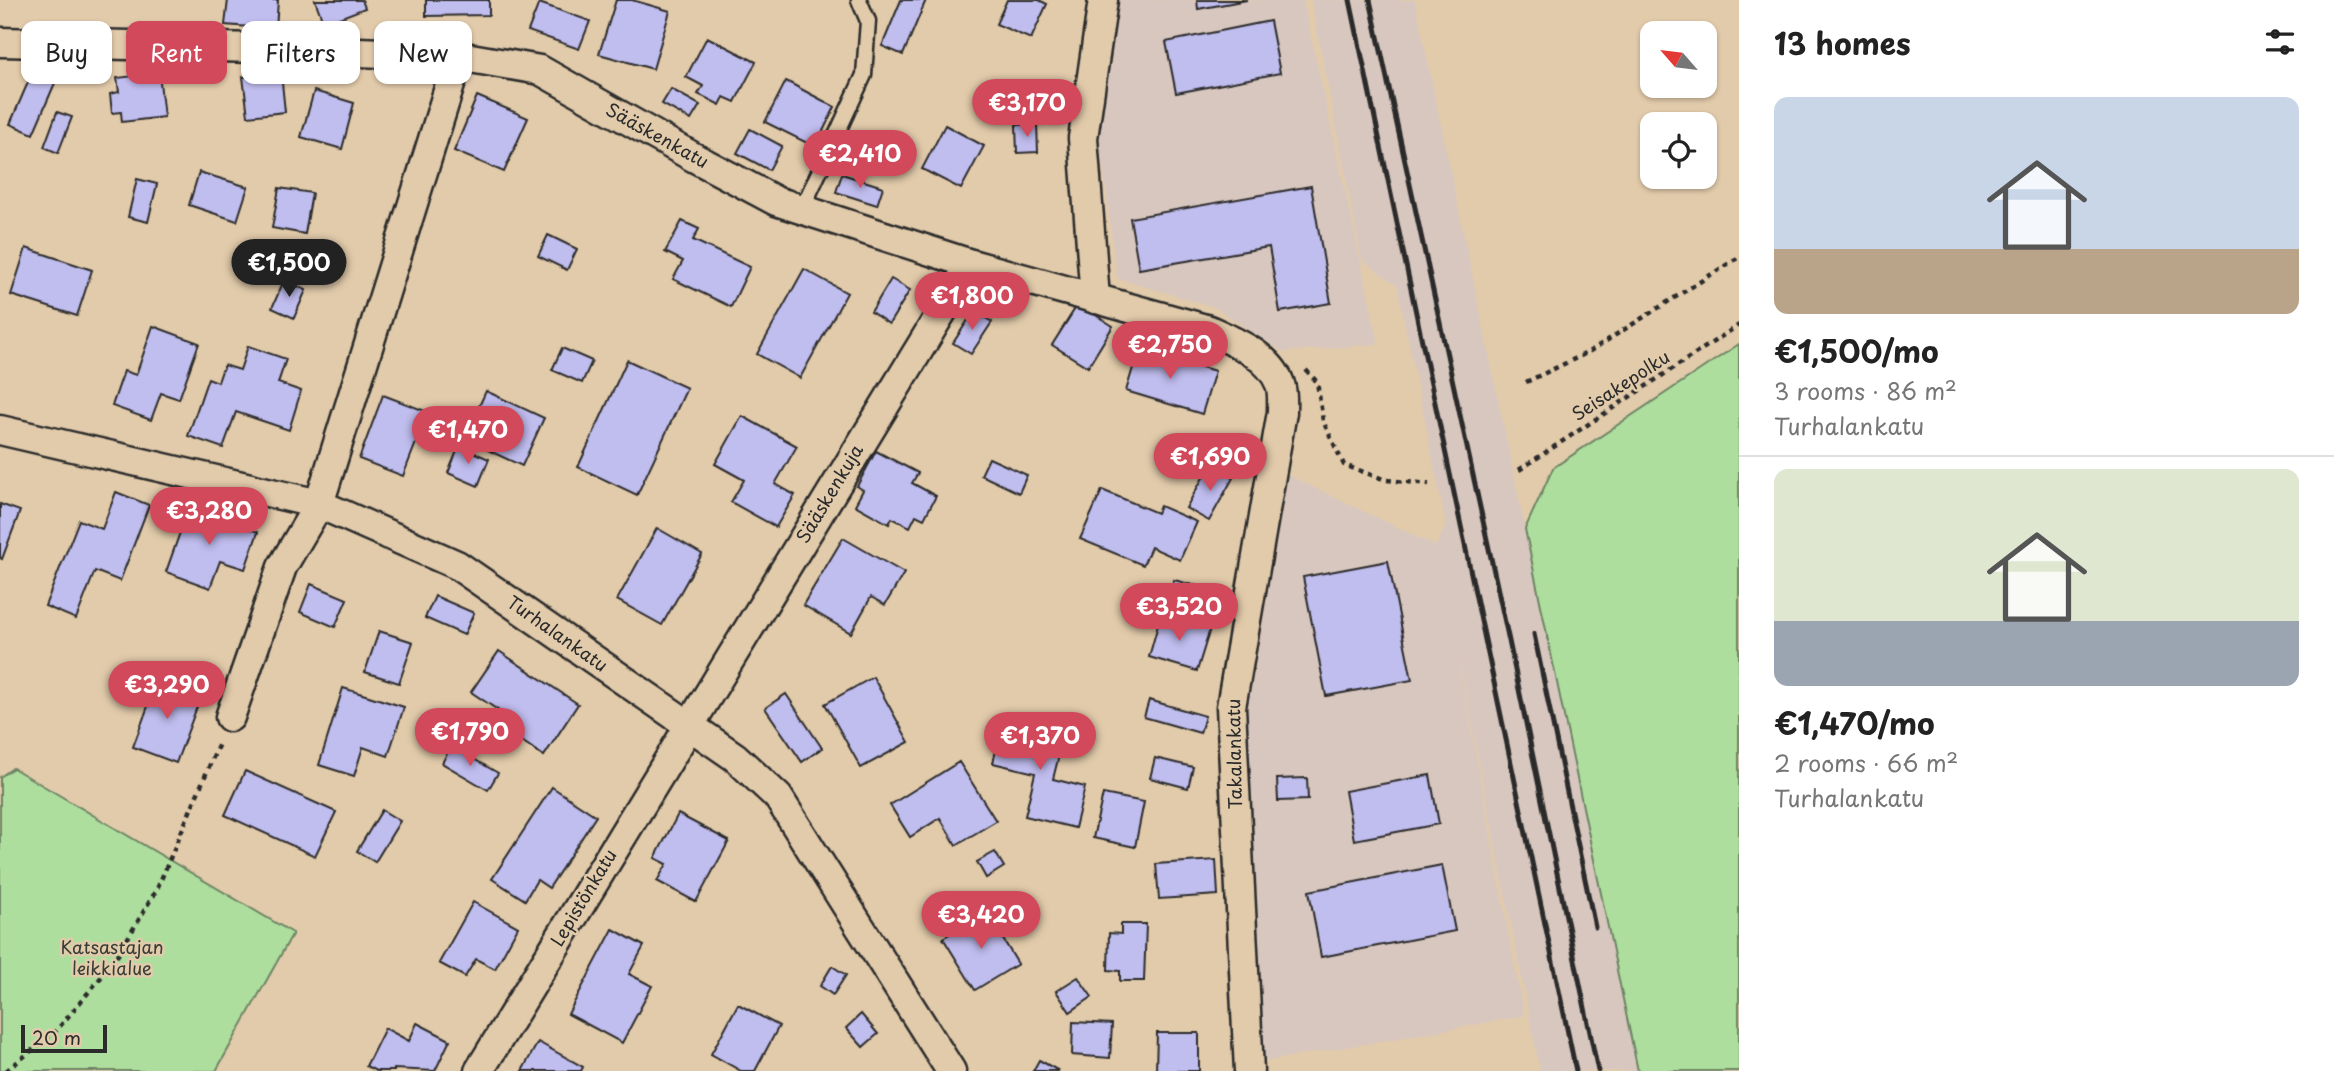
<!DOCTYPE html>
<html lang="en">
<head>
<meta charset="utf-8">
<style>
  body { margin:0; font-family:"Playpen Sans",sans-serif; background:#f6f6f6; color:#222; height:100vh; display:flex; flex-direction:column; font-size:26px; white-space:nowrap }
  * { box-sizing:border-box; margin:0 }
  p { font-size:23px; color:#767676 }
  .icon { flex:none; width:38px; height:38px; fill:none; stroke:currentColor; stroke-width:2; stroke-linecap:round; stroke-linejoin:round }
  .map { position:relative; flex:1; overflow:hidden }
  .sheet { display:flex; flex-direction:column; background:#fff; width:595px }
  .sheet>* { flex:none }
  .guide { position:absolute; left:21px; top:21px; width:665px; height:63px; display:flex; gap:14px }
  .needle { width:46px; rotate:298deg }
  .controls { position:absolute; left:1640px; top:21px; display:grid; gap:14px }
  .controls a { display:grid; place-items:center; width:77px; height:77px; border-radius:14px; background:#fff; box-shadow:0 2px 5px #0004; font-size:35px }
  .scale { position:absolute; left:21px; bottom:18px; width:86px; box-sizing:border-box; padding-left:7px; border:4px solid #2b2b2b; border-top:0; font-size:19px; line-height:24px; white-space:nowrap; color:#2b2b2b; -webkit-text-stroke:5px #e2cbab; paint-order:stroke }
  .price { position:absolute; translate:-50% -60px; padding:0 16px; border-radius:24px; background:#d1495b; color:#fff; font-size:23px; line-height:46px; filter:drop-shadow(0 2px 4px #0008) }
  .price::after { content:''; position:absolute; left:50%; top:42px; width:21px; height:16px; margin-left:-10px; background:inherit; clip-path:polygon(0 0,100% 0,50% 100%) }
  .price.active { background:#222; color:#fff }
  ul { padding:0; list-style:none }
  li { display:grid; align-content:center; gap:14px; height:371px; padding:0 35px }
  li+li { border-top:2px solid #e0e0e0 }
  li span { display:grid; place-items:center; height:217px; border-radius:14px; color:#555 }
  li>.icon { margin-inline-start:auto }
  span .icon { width:126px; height:126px; fill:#fffc; stroke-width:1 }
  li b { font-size:30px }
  h2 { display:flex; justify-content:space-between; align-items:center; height:84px; padding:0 35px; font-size:30px }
  .tag { padding:0 24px; border-radius:14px; background:#fff; box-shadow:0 2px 5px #0004; font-size:24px; line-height:63px }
  .tag.active { background:#d1495b; color:#fff }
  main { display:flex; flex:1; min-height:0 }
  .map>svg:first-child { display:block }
  .built { fill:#d8c7bf }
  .green { fill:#aede9e; stroke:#6c8464; stroke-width:2 }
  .building { fill:#c0bdef; stroke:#2b2b2b; stroke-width:2 }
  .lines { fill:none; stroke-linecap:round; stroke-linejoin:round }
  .service-casing { stroke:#2b2b2b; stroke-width:19 }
  .minor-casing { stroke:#2b2b2b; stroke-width:33 }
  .path { stroke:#2b2b2b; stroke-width:4.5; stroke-dasharray:5 5; stroke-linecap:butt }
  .service { stroke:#e2cbab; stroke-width:14 }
  .minor { stroke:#e2cbab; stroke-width:28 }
  .rail { stroke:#2b2b2b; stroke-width:5 }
  .labels { text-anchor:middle; stroke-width:5; stroke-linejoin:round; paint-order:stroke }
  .street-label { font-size:18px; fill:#2b2b2b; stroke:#e2cbab }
  .park-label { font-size:18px; fill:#383d36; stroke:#e2cbab }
</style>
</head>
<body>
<main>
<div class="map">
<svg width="1739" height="1071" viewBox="0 0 1739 1071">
  <rect width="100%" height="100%" fill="#e2cbab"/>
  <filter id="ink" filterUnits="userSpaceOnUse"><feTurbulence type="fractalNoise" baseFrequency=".0143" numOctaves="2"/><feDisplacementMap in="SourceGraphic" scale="14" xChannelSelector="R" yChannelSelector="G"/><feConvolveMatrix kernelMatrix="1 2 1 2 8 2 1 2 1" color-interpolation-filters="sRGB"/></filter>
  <g filter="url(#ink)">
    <g class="built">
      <polygon points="1120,0 1303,0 1379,344 1283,352 1214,307 1117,278 1099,137"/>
      <polygon points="1311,0 1415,0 1638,1071 1540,1071 1454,636 1524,1016 1262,1062 1247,712 1288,475 1436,546 1446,525 1397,285 1362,260"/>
    </g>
    <g class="green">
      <polygon points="1739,344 1739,1071 1638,1071 1525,529 1553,468"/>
      <polygon points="13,768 293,933 216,1071 0,1071 0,777"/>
    </g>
    <g class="building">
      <polygon points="228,0 278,0 276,29 225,25"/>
      <polygon points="315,0 362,0 365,8 324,24"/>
      <polygon points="426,0 489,0 489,15 426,16"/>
      <polygon points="616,0 632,0 670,11 653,69 599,54"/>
      <polygon points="901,0 926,0 903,55 882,46"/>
      <polygon points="1007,0 1039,0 1047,4 1031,39 996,24"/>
      <polygon points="1197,0 1247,0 1198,9"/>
      <polygon points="539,3 590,21 579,49 528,31"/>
      <polygon points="1270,21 1280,73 1176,93 1166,42"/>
      <polygon points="707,37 756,62 735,102 724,97 720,105 698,94 703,86 686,77"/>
      <polygon points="35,66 58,76 33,134 10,124"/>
      <polygon points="159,73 164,117 122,122 121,112 112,113 110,94 119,92 117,78"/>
      <polygon points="281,73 285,112 248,116 243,77"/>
      <polygon points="786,81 835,107 815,147 765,122"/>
      <polygon points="671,89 700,105 691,120 662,104"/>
      <polygon points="314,91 354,103 342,149 301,137"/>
      <polygon points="477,96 528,118 504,172 454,151"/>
      <polygon points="57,112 72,117 58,153 44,147"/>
      <polygon points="1037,124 1038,152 1017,153 1016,125"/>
      <polygon points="945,125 984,146 961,189 922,169"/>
      <polygon points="750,129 782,146 769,170 737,153"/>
      <polygon points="199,172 248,187 237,221 189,205"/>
      <polygon points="842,174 883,187 877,205 836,192"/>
      <polygon points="137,179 157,184 148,222 128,217"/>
      <polygon points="1311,186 1331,303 1280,312 1269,247 1139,269 1130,218"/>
      <polygon points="279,188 312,193 305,234 272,228"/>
      <polygon points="682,221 699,229 693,240 750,267 731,307 673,279 683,261 665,252"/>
      <polygon points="548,235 577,249 567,270 538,256"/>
      <polygon points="26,248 92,270 77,316 11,295"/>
      <polygon points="804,269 847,293 800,378 757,354"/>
      <polygon points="891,279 910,290 889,324 871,312"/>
      <polygon points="284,280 306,290 294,318 272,308"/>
      <polygon points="1078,304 1113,326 1088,367 1052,345"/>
      <polygon points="974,311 992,322 971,354 953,343"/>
      <polygon points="153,326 199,343 179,399 161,393 151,420 112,406 124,371 136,375"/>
      <polygon points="248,346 286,359 278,383 301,391 289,430 236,412 223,448 188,436 208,378 218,382 224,365 240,370"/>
      <polygon points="562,348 592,361 582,383 552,370"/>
      <polygon points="1139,348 1215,371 1202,414 1126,391"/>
      <polygon points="627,360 687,388 637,495 578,467"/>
      <polygon points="486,391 544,418 522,466 464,439"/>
      <polygon points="383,395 428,412 403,476 359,459"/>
      <polygon points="742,416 797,446 775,484 795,495 776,527 731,502 744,480 715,464"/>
      <polygon points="459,446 489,459 478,486 448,473"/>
      <polygon points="876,451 918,473 912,483 936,496 924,519 916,515 910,527 892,518 889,524 855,505 863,490 857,486"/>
      <polygon points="989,458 1027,475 1019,493 981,475"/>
      <polygon points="1210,465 1233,478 1209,521 1186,508"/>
      <polygon points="1102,490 1157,513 1160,506 1197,522 1180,560 1151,547 1143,565 1080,539"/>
      <polygon points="116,492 149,505 120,581 95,571 76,619 45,606 79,520 102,529"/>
      <polygon points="0,504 20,511 2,559 0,558"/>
      <polygon points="189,507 258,532 245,569 220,561 210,588 166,572"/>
      <polygon points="657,528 702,554 662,625 617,600"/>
      <polygon points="843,538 904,573 885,605 871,597 851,633 803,605"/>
      <polygon points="1388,561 1412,680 1326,696 1303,577"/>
      <polygon points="1174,580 1198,586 1192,612 1168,605"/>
      <polygon points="311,584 347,599 335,627 300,612"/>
      <polygon points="435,596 474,613 464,635 425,618"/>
      <polygon points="1161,614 1210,629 1197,671 1149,657"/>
      <polygon points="379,631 413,642 399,683 365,672"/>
      <polygon points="499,651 578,704 544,756 507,731 514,721 471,692"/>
      <polygon points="873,677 909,742 861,768 825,704"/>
      <polygon points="158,679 201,696 176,763 133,747"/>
      <polygon points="343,688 404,707 388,756 363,747 354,776 319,765"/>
      <polygon points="786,694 822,748 802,762 765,708"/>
      <polygon points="1149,700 1205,716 1200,733 1144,717"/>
      <polygon points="1003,721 1064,735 1053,779 1085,787 1075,828 1025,816 1035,773 993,763"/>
      <polygon points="451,746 498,773 488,790 442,763"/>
      <polygon points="1155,758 1193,767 1188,788 1150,778"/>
      <polygon points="959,762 996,821 956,845 940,818 910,837 890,805"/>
      <polygon points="245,771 336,812 315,856 225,815"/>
      <polygon points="1430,775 1439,824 1354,840 1345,791"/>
      <polygon points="1307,778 1308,800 1278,801 1277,779"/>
      <polygon points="552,787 596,816 549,888 537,880 525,900 492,879"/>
      <polygon points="1103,794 1144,802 1135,847 1093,838"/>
      <polygon points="382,810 400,821 375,862 357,851"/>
      <polygon points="678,814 729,841 696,902 657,881 667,864 655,858"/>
      <polygon points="995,852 1004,867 986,878 977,862"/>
      <polygon points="1216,860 1218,895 1159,899 1156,864"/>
      <polygon points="1442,865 1455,931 1321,957 1309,891"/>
      <polygon points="473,902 518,927 495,969 476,959 465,977 439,963"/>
      <polygon points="986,911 1018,964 975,990 943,938"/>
      <polygon points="1121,924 1146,924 1144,981 1120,981 1120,971 1108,970 1109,933 1121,934"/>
      <polygon points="613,929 644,946 629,974 652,986 622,1043 568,1014"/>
      <polygon points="832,966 846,975 833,995 820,986"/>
      <polygon points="1078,977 1092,997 1070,1012 1056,991"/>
      <polygon points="738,1004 779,1026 755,1071 741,1071 711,1054"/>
      <polygon points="861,1014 878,1034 863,1047 846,1028"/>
      <polygon points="1073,1022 1112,1024 1110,1058 1072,1055"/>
      <polygon points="417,1023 450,1040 435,1071 394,1069 394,1071 376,1071 366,1066 385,1028 409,1041"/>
      <polygon points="1157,1033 1199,1033 1199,1071 1156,1071"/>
      <polygon points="538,1042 583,1067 581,1071 522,1071"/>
      <polygon points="1039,1060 1059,1071 1033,1071"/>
    </g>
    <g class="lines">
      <defs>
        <polyline id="service" points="802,209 864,75 868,21 859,0"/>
        <g id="minor">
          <path d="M0,42L258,48L459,56L540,70L695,158L776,201L971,264L1209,330C1235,342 1269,355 1280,384C1283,392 1282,404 1282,412L1231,707L1249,1071"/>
          <polyline points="1095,299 1083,138 1103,0"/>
          <polyline points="0,430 319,504 457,565 735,757 778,797 951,1071"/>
          <polyline points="230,717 282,567 319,504 459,56"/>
          <polyline points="479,1071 971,264"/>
        </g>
      </defs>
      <use href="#service" class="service-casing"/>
      <use href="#minor" class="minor-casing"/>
      <g class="path">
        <polyline points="1306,370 1317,382 1323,421 1344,465 1386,480 1429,484"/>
        <polyline points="1526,382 1587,353 1739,257"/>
        <polyline points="1519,470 1739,325"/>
        <polyline points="6,1071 56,1031 113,963 157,889 220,741"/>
      </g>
      <use href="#service" class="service"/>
      <use href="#minor" class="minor"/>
      <g class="rail">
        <polyline points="1350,0 1576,1071"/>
        <polyline points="1370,0 1509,641 1598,1071"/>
        <polyline points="1534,634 1595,927"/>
      </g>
    </g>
  </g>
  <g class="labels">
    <g class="street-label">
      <text transform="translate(657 136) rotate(29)" y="6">Sääskenkatu</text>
      <text transform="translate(1621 386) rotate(-33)" y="6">Seisakepolku</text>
      <text transform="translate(830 494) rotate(-59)" y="6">Sääskenkuja</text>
      <text transform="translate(557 634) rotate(35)" y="6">Turhalankatu</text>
      <text transform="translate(1235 754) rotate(-91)" y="6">Takalankatu</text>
      <text transform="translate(584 898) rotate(-59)" y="6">Lepistönkatu</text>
    </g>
    <g class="park-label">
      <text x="112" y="954">Katsastajan<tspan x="112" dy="21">leikkialue</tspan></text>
    </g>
  </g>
</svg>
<div class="controls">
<a><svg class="needle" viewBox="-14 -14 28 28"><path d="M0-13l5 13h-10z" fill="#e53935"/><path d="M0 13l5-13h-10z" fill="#767676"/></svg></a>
<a><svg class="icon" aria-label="locate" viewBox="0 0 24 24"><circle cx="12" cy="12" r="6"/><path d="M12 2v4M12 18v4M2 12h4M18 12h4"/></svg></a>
</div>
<div class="scale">20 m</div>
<b class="price" style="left:1027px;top:139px">€3,170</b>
<b class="price" style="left:860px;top:190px">€2,410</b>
<b class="price active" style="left:289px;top:299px">€1,500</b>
<b class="price" style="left:972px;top:332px">€1,800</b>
<b class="price" style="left:1170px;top:381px">€2,750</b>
<b class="price" style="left:468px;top:466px">€1,470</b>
<b class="price" style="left:1210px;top:493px">€1,690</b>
<b class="price" style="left:209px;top:547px">€3,280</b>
<b class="price" style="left:1179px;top:643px">€3,520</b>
<b class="price" style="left:167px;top:721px">€3,290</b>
<b class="price" style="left:470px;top:768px">€1,790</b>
<b class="price" style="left:1040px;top:772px">€1,370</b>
<b class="price" style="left:981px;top:951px">€3,420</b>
<div class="guide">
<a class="tag">Buy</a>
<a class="tag active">Rent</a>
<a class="tag">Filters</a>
<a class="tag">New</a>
</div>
</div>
<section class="sheet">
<h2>13 homes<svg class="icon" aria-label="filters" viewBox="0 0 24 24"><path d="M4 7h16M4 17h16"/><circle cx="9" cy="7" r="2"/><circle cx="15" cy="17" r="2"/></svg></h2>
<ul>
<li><span style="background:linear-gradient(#c9d6e8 70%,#b9a48a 0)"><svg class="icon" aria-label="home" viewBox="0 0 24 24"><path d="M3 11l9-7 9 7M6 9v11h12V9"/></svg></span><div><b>€1,500/mo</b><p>3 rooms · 86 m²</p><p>Turhalankatu</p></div></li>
<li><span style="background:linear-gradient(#dfe7d0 70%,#9aa5b1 0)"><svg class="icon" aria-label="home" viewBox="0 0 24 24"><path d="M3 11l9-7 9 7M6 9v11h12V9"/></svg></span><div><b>€1,470/mo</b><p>2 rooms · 66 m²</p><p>Turhalankatu</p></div></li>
</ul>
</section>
</main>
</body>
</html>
